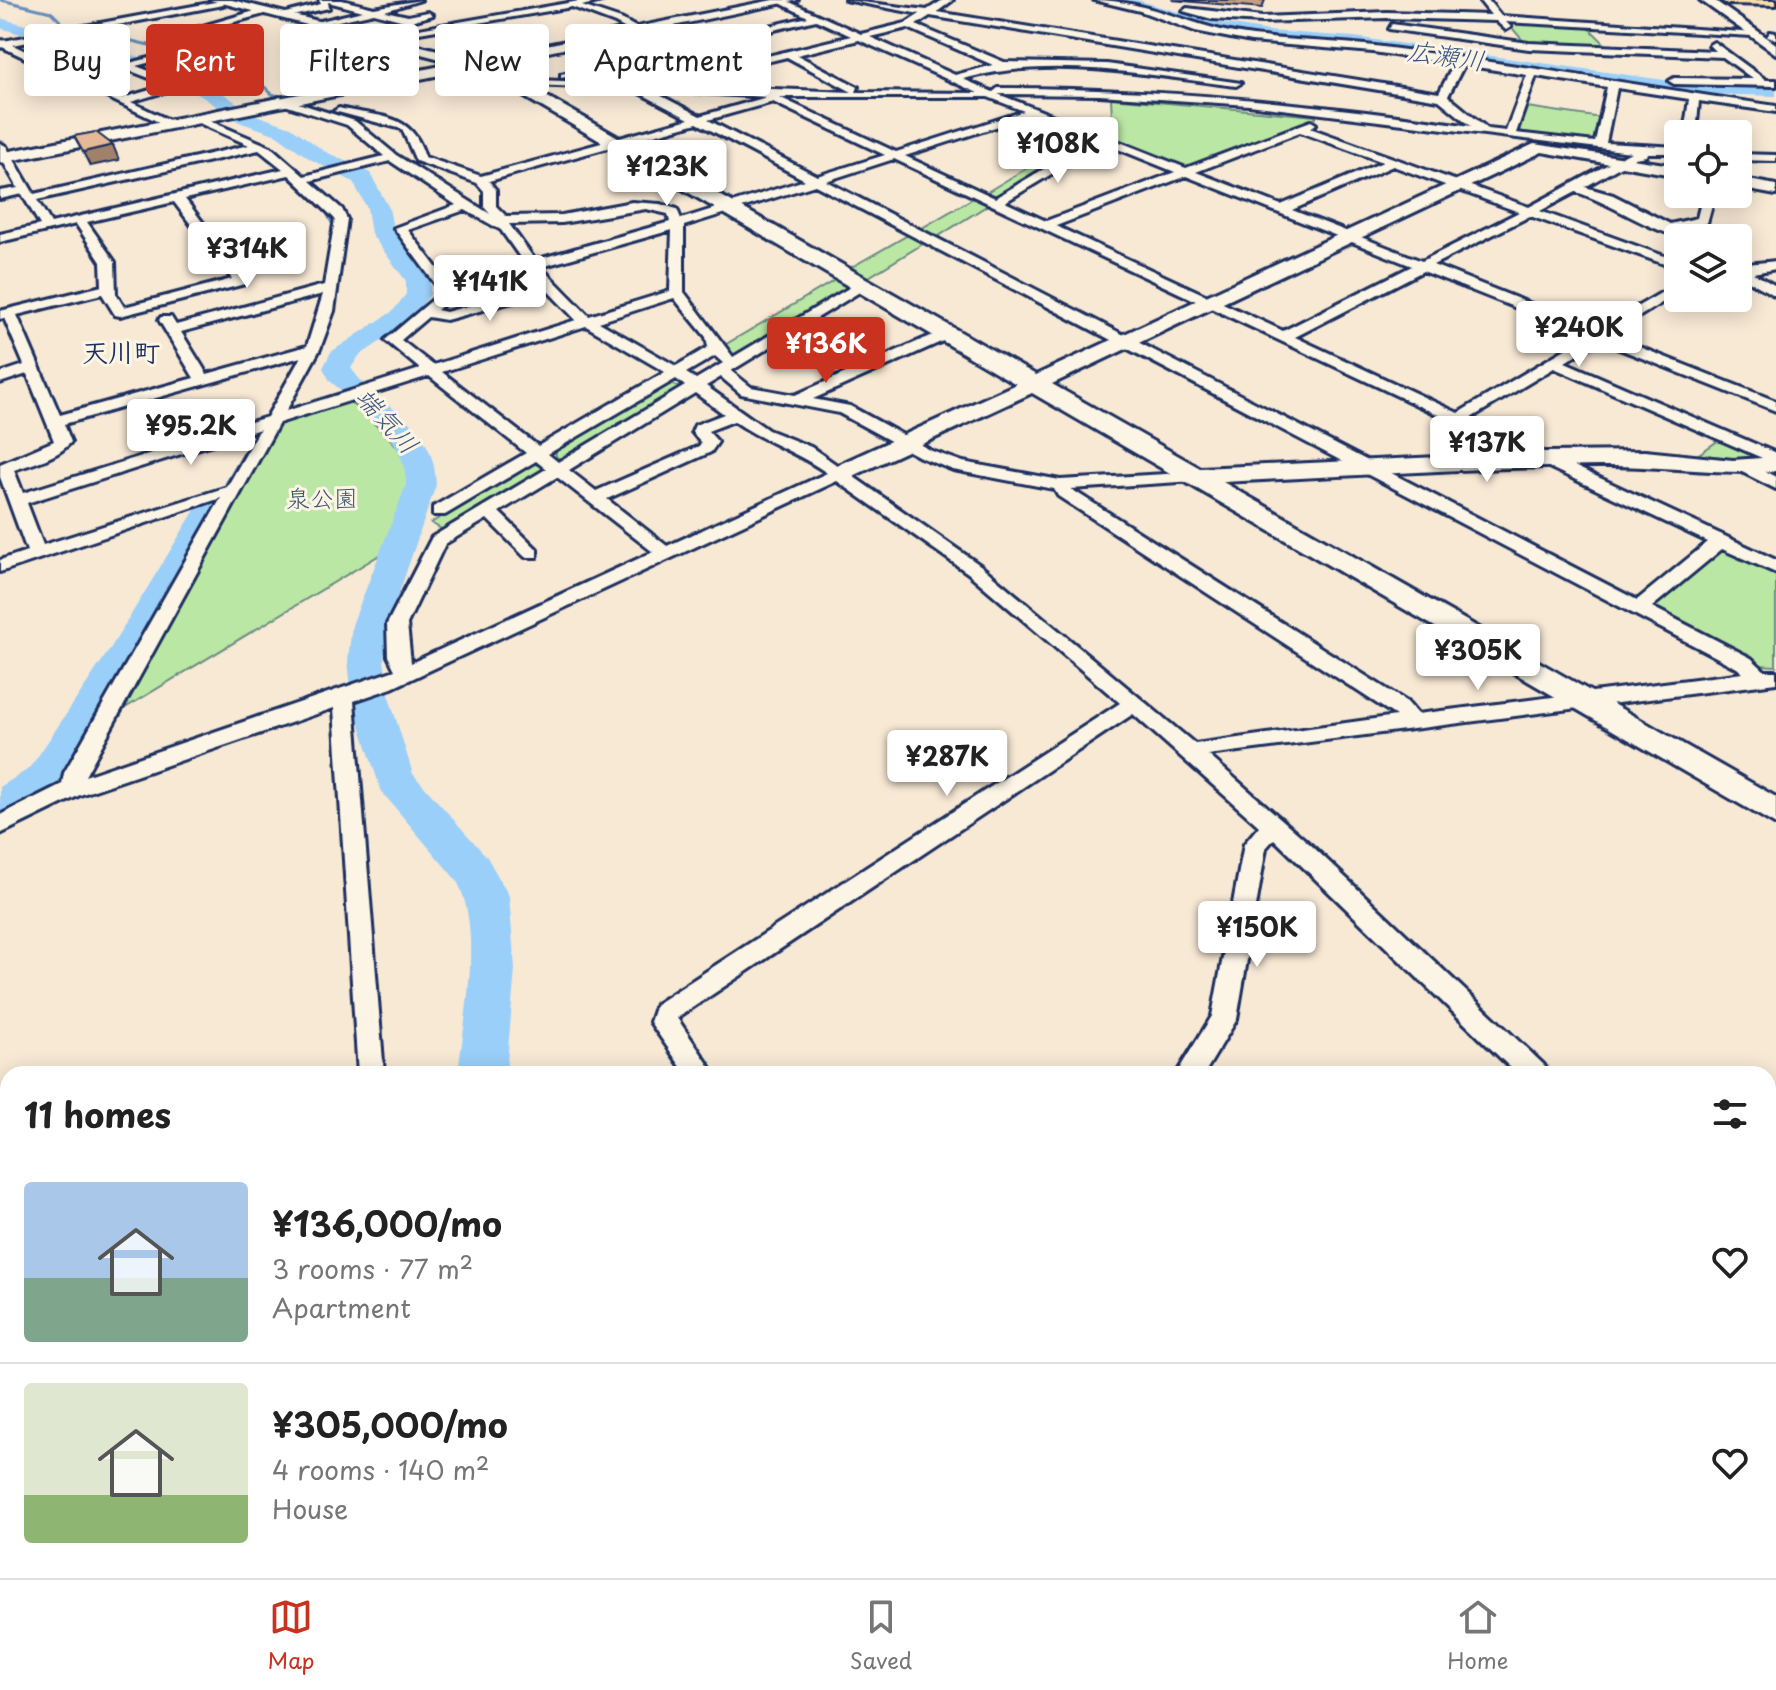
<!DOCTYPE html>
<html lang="en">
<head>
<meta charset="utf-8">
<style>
  body { margin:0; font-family:"Playpen Sans","Klee One",sans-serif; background:#f6f6f6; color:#222; height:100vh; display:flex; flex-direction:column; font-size:30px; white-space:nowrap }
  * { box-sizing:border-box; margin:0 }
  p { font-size:26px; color:#767676 }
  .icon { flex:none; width:44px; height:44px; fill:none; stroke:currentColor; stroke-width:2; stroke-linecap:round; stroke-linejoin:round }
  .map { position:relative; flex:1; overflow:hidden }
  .details { position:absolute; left:0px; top:1066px; width:1776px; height:512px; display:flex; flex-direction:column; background:#fff; border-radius:24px 24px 0 0; box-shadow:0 4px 20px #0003 }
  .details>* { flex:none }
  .banner { position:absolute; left:24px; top:24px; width:800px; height:72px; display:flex; gap:16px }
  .controls { position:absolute; left:1664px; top:120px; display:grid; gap:16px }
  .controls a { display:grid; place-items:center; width:88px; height:88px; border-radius:8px; background:#fff; box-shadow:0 4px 20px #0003; font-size:40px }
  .price { position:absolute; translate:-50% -68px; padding:0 18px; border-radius:8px; background:#fff; color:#222; font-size:26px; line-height:52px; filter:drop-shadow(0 2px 4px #0008) }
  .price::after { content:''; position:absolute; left:50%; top:48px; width:24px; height:18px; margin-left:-12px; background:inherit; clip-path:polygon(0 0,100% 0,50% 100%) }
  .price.selected { background:#c8321e; color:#fff }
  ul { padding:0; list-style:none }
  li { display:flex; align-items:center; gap:24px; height:200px; padding:0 24px }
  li+li { border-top:2px solid #e0e0e0 }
  li span { display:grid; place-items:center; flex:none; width:224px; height:160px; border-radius:8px; color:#555 }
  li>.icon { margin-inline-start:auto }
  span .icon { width:96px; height:96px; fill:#fffc; stroke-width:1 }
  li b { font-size:34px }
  h2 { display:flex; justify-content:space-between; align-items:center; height:96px; padding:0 24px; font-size:34px }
  .chip { padding:0 28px; border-radius:8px; background:#fff; box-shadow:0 4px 20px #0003; font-size:28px; line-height:72px }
  .chip.selected { background:#c8321e; color:#fff }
  .tabs { display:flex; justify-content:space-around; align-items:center; height:112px; border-top:2px solid #e0e0e0; background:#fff; font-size:22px; color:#767676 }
  .tabs a { display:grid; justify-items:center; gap:4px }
  .tabs .selected { color:#c8321e }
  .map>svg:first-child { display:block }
  .green { fill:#bbe7a5; stroke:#6b8b82; stroke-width:2 }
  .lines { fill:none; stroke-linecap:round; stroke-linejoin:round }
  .stream-far2 { stroke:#678fbb; stroke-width:3 }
  .stream-far1 { stroke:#678fbb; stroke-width:4 }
  .stream { stroke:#678fbb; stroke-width:5 }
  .river { fill:#9acff9; fill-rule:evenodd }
  .street-casing { stroke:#1b2f5e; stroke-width:6 }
  .secondary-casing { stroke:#1b2f5e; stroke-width:6 }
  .primary-casing { stroke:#1b2f5e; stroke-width:6 }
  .street { fill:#fcf5e5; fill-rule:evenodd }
  .secondary { fill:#fcf5e5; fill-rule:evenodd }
  .primary { fill:#f9deab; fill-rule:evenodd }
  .wall { fill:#c69f81; stroke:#1b2f5e; stroke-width:2 }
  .shaded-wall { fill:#a18269; stroke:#1b2f5e; stroke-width:2 }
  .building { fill:#e6b996; stroke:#1b2f5e; stroke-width:2 }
  .labels { text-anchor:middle; stroke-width:6; stroke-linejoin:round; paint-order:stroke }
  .far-park-label { font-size:24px; fill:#3b546c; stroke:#fcf5e5 }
  .far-water-label { font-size:26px; font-style:italic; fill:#3b5785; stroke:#fcf5e5 }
  .far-quarter-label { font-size:26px; font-weight:bold; fill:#1b2f5e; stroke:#fcf5e5 }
</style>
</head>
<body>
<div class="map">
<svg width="1776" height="1578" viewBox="0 0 1776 1578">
  <rect width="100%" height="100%" fill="#f8e9d5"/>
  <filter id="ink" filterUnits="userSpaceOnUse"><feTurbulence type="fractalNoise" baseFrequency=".0125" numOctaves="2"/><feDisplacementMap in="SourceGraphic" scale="16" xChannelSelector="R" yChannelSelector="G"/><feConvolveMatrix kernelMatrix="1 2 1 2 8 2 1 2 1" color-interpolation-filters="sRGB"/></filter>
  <g filter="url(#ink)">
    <g class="green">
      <polygon points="1507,22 1586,25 1610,49 1525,43"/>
      <polygon points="1111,98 1316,116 1316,118 1189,166 1181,166 1091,129 1112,117"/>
      <polygon points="1527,107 1602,118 1597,142 1517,133"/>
      <polygon points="1083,134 1095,140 999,197 987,192"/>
      <polygon points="977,196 991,203 934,239 917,231"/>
      <polygon points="910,234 926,242 867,278 850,268"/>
      <polygon points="837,279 851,288 735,357 723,346"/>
      <polygon points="670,382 681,389 566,458 557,458 554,449"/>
      <path d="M349,401C422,467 421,458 386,551L120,711L275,423Z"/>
      <polygon points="1722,438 1749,450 1752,460 1734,463 1696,456"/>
      <polygon points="531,463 545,467 542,473 445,531 431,523"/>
      <polygon points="1719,549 1730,550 1776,572 1776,666 1758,665 1656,611 1652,603"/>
    </g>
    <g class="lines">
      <polyline class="stream-far2" points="1,0 51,12 64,25 149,45 254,77 272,94 329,111"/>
      <g class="stream-far1">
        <polyline points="262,153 317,202"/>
        <polyline points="326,210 333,224 328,263"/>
      </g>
      <polyline class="stream" points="227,484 273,406"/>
      <g class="river">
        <polygon points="1112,0 1137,0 1209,21 1269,31 1354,37 1671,81 1776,84 1776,96 1671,93 1354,47 1269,41 1201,30"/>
        <path d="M0,18L154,61L208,83L253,114L291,127L324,151L370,173L389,208L394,233L430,281V294L411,321L359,356L351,368C381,412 435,418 436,485L388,625L384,660L390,700L413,774L487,857L509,896L515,969L506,1074H458C464,1020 483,930 457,881L381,791L352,700L348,660L352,625L406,485C406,435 364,411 330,381L323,368L331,352L393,311L406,294V281L371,234L367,208L353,182L310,159L277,135L239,122L194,91L142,69L0,28Z"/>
        <path d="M214,496L225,498L230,505L141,658L62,782C48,801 22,816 0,823V787L27,770L34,762L110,649L198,505L203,498Z"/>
        <rect x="441" y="1570" width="64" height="8"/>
      </g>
      <defs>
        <g id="street">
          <path d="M226,0L223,5L13,45L77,76L170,53V57L136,66L181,83V87L131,102L171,121L167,126L0,46L3,41ZM126,69L167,85L123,98L85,80Z"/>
          <polygon points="319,0 342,0 374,8 421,0 385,11 408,16 428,12 433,15 408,22 374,13 316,26 316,22 363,11 328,2 329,8 283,18 278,15 321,4"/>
          <path d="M585,0H605L582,6L621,19L674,48L808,17L774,0H785L861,34L906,23L920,14L845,0L927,10L943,0H953L937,12L1439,93L1454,64L1373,52L1251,42L1195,31L1140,11L1094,0C1149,0 1198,30 1253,36C1294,41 1334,41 1375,46C1510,63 1640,86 1776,106V112L1699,101L1696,134H1684L1689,99L1617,88L1606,143L1678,147V153H1647L1646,156L1635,158L1585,187L1613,195L1670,224L1697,218L1703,194H1715L1707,223L1680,229L1694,238C1658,238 1615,204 1576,192L1540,211L1678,261V269L1530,216L1433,265L1597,330L1678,283V293L1609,335L1776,401V411L1599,341L1565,362L1776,453V464L1554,368L1471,418L1776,560V573L1722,549L1652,607L1751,658L1765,671H1776V683L1208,755L1311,845L1544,1065L1548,1074H1517L1274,839L1266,848L1237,1019L1204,1074H1176L1212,1016L1244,844L1259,826L1133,714L677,1018L715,1074H686L650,1022L656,1004L1120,703L968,573L837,481L392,688L354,701L384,1074H358L334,708L80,795L0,834V815L62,784L64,773L221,498L0,572V560L27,551L0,477V464L54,441L27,374L0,383V373L24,365L4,318L0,319V311L102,286L101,262L76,224L0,242V234L40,225L22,194L0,199V191L18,188L0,156V143L6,146L34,194L249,145L192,120L196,115L271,147L304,176L384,156L347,125L275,102L279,97L355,121L396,155L490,214L484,207V191L477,183L416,161L402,129L334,111L339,108C381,118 412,112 425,157L481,176L689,119L632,89L506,84L510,79L852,92L787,57L721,73L730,79L725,82L672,54L561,78V74L664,50L615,23L572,7L378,40L373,37ZM930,16L1439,100L1471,126C1314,103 1157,88 998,88L993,92L963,79C1051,55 1147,75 1236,86L1241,83L1107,64L1004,62L916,25ZM816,20L851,36L714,69L682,52ZM908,28L993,65L955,75L870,37ZM859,40L978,93L856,92L858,87L797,55ZM1464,65L1527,75L1506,131L1488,129L1448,96ZM1536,76L1607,87L1595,142L1516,133ZM650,90L767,97L700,116ZM998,94L1099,95L1249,105L1631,152L1529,207L1310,128L1316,124L1311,121L1186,168ZM779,97H988L1024,111L896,152ZM773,102L885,155L817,176L708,120ZM1033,115L1094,139L995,198L905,156ZM697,123L805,180L681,219L677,209L660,204L632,202L562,215L506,216L496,206V190L489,181ZM1300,132L1383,162L1281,205L1196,172ZM1103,143L1175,172L1046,221L1005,202ZM259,150L283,169L51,223L37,200ZM894,159L1708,542L1637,600L826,181ZM390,161L456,205L394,228L439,289L437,296L385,340L420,369L286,411L320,349L334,311L347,219L342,209L310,181ZM1393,166L1519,212L1422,261L1292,210ZM289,175L335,219L324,285L176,325L171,317H161L159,320L194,378L60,415L17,315L102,294L115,315L120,316L245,284V278L185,199ZM1186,176L1412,266L1283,331L1056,226ZM815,185L1737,668L1743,673L1417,714L1407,702L1071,489L1195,481L1201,480V472L1060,480L963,462L932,451L850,406L813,399L952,337V331H942L795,395L751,387L731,371L871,285L859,282L733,357L684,292V226ZM174,202L232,279L124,307L116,294L115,262L87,222ZM646,209L668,214L670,222L535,260L509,224L562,223ZM465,210L501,230L524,263L449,284L408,230ZM672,230L670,291L589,316L541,267ZM529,270L543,285L446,312L437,310L448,301L452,292ZM1423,271L1587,336L1458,413L1295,337ZM549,292L576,320L433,365L401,340L428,317L446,320ZM323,294L307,346L207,374L181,332ZM674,298L706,337L708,347L676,366L599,322ZM586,326L665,372L538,446L442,372ZM715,356L723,363L696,379L686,373ZM301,357L267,417L23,493L14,470C34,463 57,458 71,442L64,424ZM429,376L526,453L433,507V515H445L536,461L546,469L432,537L387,624L388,656L395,670L85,776L279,423ZM721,377L741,394L839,413L920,457L953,470L1054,489L1058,496L1396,716L1195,744L980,565L811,447L768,430L706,386ZM676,379L685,386L558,462L548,454ZM695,393L724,414L695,425L692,432L701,443L699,446L596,491L569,470ZM734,421C764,442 797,452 827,473L667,546L607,499L711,452L718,442L708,431ZM260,429L227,487L43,545L27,503ZM557,477L653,552L411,663L407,624L445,544L487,519L525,557H537V549L499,512Z"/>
          <polygon points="1479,0 1488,0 1501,16 1757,33 1752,36 1506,22 1511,27 1506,30 1496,21 1387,18 1262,22 1212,19 1183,11 1187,8 1262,17 1387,12 1491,15"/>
          <polygon points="265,8 268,13 201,31 196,28"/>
          <polygon points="1392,24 1529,43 1715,51 1709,45 1714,42 1766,80 1776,80 1776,86 1674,84 1669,81 1674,78 1753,79 1723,57 1529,49 1389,29"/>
          <polygon points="1770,32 1776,33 1776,39 1767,37"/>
          <polygon points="1738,154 1776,155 1776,161 1738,160"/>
          <polygon points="1776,261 1776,269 1753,273 1776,286 1776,296 1738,275 1738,265"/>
          <polygon points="1744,461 1776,477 1776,489 1738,470 1736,466"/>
          <polygon points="1768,1388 1776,1391 1776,1429 1768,1426"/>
          <polygon points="8,1484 8,1519 0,1522 0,1487"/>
          <polygon points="827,1570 867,1570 863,1578 823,1578"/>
        </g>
        <g id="secondary">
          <path d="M210,0H232L475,59L773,0H798L490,64L1036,375L1534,144L1678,166V176L1542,152L1052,384L1200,468L1547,452L1645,451L1733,460L1776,457V471C1717,475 1659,465 1600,466C1475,467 1349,476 1223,482L1776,797V825L1032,393L849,478H831L828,473L831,468L1016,384L475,68L0,163V153L456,63Z"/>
          <polygon points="1700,0 1714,0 1776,44 1776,54"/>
          <polygon points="0,40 8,41 10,44 0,48"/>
          <polygon points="1738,178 1776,185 1776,195 1738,188"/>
          <polygon points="1776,1152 1776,1195 1768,1198 1768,1155"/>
          <polygon points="1776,1212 1776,1256 1768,1259 1768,1215"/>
          <polygon points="1209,1570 1268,1570 1264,1578 1205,1578"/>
          <polygon points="1318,1570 1376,1570 1372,1578 1314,1578"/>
        </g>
        <polygon id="primary" points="1720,0 1776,0 1776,5 1727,4"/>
      </defs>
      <use href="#street" class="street-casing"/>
      <use href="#secondary" class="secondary-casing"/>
      <use href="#primary" class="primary-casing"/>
      <use href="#street" class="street"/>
      <use href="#secondary" class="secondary"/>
      <use href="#primary" class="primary"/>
    </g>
    <polygon class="wall" points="1172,0 1265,0 1262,8"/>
    <polygon class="shaded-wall" points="113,145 119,160 90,166 83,152"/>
    <polygon class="building" points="96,132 113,145 83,152 74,136"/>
  </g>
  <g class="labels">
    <g class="far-park-label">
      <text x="322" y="507">泉公園</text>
    </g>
    <g class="far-water-label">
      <text transform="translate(1446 56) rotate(8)" y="9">広瀬川</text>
      <text transform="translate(387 421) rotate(48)" y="9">端気川</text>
    </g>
    <g class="far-quarter-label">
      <text x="121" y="362">天川町</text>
    </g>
  </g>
</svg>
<div class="controls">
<a><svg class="icon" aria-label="locate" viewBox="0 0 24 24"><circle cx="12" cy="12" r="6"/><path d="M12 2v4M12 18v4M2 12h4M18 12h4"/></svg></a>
<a><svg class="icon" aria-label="layers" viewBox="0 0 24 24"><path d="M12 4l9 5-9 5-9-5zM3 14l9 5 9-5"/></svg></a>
</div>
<b class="price" style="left:1058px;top:185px">¥108K</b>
<b class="price" style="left:667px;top:208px">¥123K</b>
<b class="price" style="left:247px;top:290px">¥314K</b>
<b class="price" style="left:490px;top:323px">¥141K</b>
<b class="price" style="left:1579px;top:369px">¥240K</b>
<b class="price selected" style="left:826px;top:385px">¥136K</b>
<b class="price" style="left:191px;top:467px">¥95.2K</b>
<b class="price" style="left:1487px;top:484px">¥137K</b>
<b class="price" style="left:1478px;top:692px">¥305K</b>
<b class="price" style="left:947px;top:798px">¥287K</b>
<b class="price" style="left:1257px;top:969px">¥150K</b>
<div class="banner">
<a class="chip">Buy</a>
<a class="chip selected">Rent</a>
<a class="chip">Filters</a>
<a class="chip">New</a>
<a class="chip">Apartment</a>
</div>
<section class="details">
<h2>11 homes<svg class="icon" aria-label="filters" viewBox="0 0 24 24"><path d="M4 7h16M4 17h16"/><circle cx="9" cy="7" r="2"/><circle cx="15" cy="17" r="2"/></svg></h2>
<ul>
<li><span style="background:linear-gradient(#a9c7e8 60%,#7fa58c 0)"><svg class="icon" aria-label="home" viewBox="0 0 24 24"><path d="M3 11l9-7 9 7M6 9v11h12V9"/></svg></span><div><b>¥136,000/mo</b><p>3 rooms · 77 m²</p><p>Apartment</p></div><svg class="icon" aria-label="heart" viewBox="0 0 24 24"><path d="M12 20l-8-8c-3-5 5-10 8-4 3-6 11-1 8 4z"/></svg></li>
<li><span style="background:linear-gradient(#dfe7d0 70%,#8fb573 0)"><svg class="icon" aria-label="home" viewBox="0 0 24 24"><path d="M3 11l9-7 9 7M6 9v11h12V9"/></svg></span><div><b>¥305,000/mo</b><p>4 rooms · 140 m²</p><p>House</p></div><svg class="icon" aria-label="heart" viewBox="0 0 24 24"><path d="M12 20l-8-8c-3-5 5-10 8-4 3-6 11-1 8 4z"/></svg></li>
</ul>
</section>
</div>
<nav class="tabs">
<a class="selected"><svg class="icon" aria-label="map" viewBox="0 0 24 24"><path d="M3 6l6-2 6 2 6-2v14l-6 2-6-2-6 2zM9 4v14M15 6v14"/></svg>Map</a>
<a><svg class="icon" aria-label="saved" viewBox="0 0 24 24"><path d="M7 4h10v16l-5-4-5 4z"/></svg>Saved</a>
<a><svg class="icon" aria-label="home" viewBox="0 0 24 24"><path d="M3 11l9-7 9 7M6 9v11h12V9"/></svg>Home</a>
</nav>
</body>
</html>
